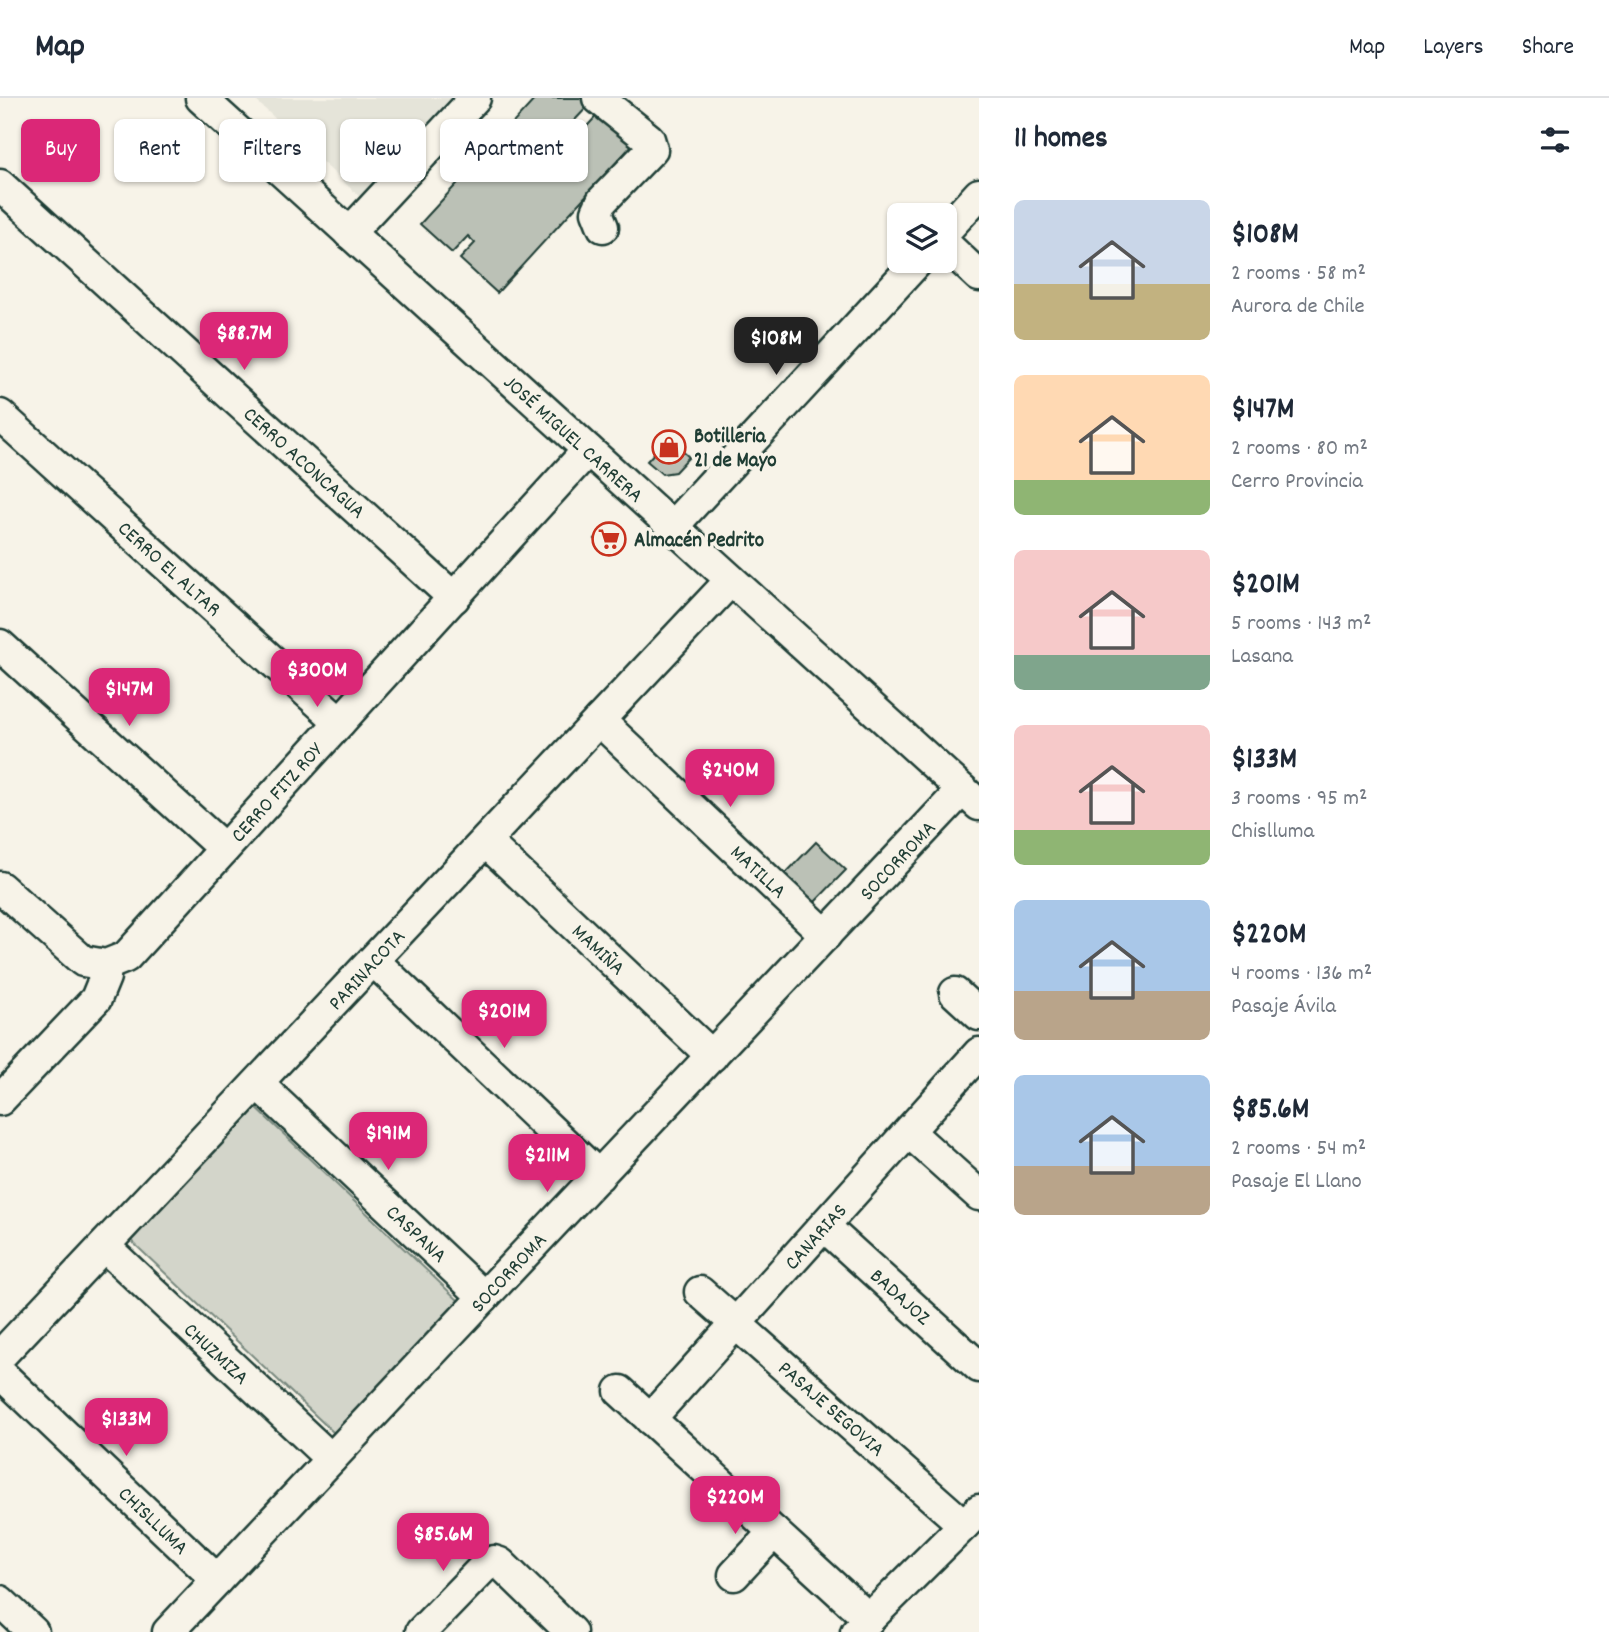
<!DOCTYPE html>
<html lang="en">
<head>
<meta charset="utf-8">
<style>
  body { margin:0; font-family:Dekko,sans-serif; background:#f2f2f3; color:#1f2937; height:100vh; display:flex; flex-direction:column; font-size:26px; white-space:nowrap }
  * { box-sizing:border-box; margin:0 }
  p { font-size:23px; color:#747a83 }
  .icon { flex:none; width:38px; height:38px; fill:none; stroke:currentColor; stroke-width:2; stroke-linecap:round; stroke-linejoin:round }
  .map { position:relative; flex:1; overflow:hidden }
  .sheet { display:flex; flex-direction:column; background:#fff; width:630px }
  .sheet>* { flex:none }
  .banner { position:absolute; left:21px; top:21px; width:665px; height:63px; display:flex; gap:14px }
  .controls { position:absolute; left:887px; top:105px; display:grid; gap:14px }
  .controls a { display:grid; place-items:center; width:70px; height:70px; border-radius:10px; background:#fff; box-shadow:0 2px 5px #0004; font-size:35px }
  .price { position:absolute; translate:-50% -60px; padding:0 16px; border-radius:14px; background:#db2777; color:#fff; font-size:23px; line-height:46px; filter:drop-shadow(0 2px 4px #0008) }
  .price::after { content:''; position:absolute; left:50%; top:42px; width:21px; height:16px; margin-left:-10px; background:inherit; clip-path:polygon(0 0,100% 0,50% 100%) }
  .price.selected { background:#222; color:#fff }
  ul { padding:0; list-style:none }
  li { display:flex; align-items:center; gap:21px; height:175px; padding:0 35px }
  li span { display:grid; place-items:center; flex:none; width:196px; height:140px; border-radius:10px; color:#555 }
  li>.icon { margin-inline-start:auto }
  span .icon { width:84px; height:84px; fill:#fffc; stroke-width:1 }
  li b { font-size:30px }
  h2 { display:flex; justify-content:space-between; align-items:center; height:84px; padding:0 35px; font-size:30px }
  .pill { padding:0 24px; border-radius:10px; background:#fff; box-shadow:0 2px 5px #0004; font-size:24px; line-height:63px }
  .pill.selected { background:#db2777; color:#fff }
  header { display:flex; align-items:center; gap:42px; box-sizing:border-box; height:98px; padding:0 35px; background:#fff; border-bottom:2px solid #e0e1e3 }
  header strong { font-size:33px }
  nav { display:flex; gap:38px; margin-inline-start:auto; font-size:24px }
  main { display:flex; flex:1; min-height:0 }
  .map>svg:first-child { display:block }
  .built { fill:#e5e4d9 }
  .green { fill:#d3d5ca; stroke:#79897f; stroke-width:2 }
  .building { fill:#bbc1b6; stroke:#1f3d34; stroke-width:2 }
  .lines { fill:none; stroke-linecap:round; stroke-linejoin:round }
  .minor-casing { stroke:#1f3d34; stroke-width:35 }
  .minor { stroke:#f7f3e8; stroke-width:30 }
  .labels { text-anchor:middle; stroke-width:7; stroke-linejoin:round; paint-order:stroke }
  .poi-label { font-size:21px; font-weight:bold; fill:#1f3d34; stroke:#f7f3e8; text-anchor:start }
  .street-label { font-size:21px; fill:#1f3d34; stroke:#f7f3e8 }
</style>
</head>
<body>
<header>
<strong>Map</strong>
<nav><a>Map</a><a>Layers</a><a>Share</a></nav>
</header>
<main>
<div class="map">
<svg width="979" height="1534" viewBox="0 0 979 1534">
  <rect width="100%" height="100%" fill="#f7f3e8"/>
  <filter id="ink" filterUnits="userSpaceOnUse"><feTurbulence type="fractalNoise" baseFrequency=".0143" numOctaves="2"/><feDisplacementMap in="SourceGraphic" scale="14" xChannelSelector="R" yChannelSelector="G"/><feConvolveMatrix kernelMatrix="1 2 1 2 8 2 1 2 1" color-interpolation-filters="sRGB"/></filter>
  <g filter="url(#ink)">
    <polygon class="built" points="253,0 451,0 360,99"/>
    <polygon class="green" points="251,1005 459,1203 334,1335 125,1137"/>
    <g class="building">
      <polygon points="536,0 583,0 590,6 558,40 568,49 600,14 634,45 497,195 460,161 475,145 468,138 452,155 420,126"/>
      <polygon points="668,340 689,359 675,374 662,376 647,363"/>
      <polygon points="608,427 623,441 610,455 595,441"/>
      <polygon points="816,744 846,772 811,808 782,779"/>
    </g>
    <g class="lines">
      <defs>
        <g id="minor">
          <polyline points="201,0 979,707"/>
          <polyline points="598,0 649,41 652,51 602,103 597,114 603,129"/>
          <polyline points="0,87 454,500"/>
          <polyline points="945,133 979,96"/>
          <polyline points="349,135 475,0"/>
          <polyline points="945,146 979,178"/>
          <polyline points="0,317 340,624"/>
          <polyline points="672,429 918,163"/>
          <polyline points="0,547 224,751"/>
          <polyline points="599,622 826,837"/>
          <polyline points="486,744 712,958"/>
          <polyline points="0,789 83,863 106,867 126,859 588,352"/>
          <polyline points="374,863 599,1078"/>
          <polyline points="955,895 979,917"/>
          <polyline points="258,986 484,1199"/>
          <polyline points="0,1002 96,901 105,879 106,867"/>
          <polyline points="909,1034 979,1097"/>
          <polyline points="824,1128 979,1269"/>
          <polyline points="104,1148 331,1361"/>
          <polyline points="700,1194 964,1427"/>
          <polyline points="0,1258 731,482"/>
          <polyline points="0,1275 217,1482"/>
          <polyline points="620,1293 869,1521"/>
          <polyline points="650,1321 979,955"/>
          <polyline points="734,1477 774,1434"/>
          <polyline points="0,1503 33,1534"/>
          <polyline points="168,1534 962,692"/>
          <polyline points="421,1534 483,1470 494,1463 500,1465 571,1534"/>
          <polyline points="856,1534 979,1412"/>
        </g>
      </defs>
      <use href="#minor" class="minor-casing"/>
      <use href="#minor" class="minor"/>
    </g>
  </g>
  <defs>
    <symbol id="shop-ring" viewBox="-11 -11 22 22"><circle r="9.5" fill="#f7f3e8" stroke="#c8321e" stroke-width="1.5"/><path d="M-5-2.5h2.3a2.7 3.5 0 0 1 5.4 0H5L5.5 6h-11ZM-1.5-2.5h3a1.5 2.3 0 0 0-3 0Z" fill="#c8321e"/></symbol>
    <symbol id="supermarket-ring" viewBox="-11 -11 22 22"><circle r="9.5" fill="#f7f3e8" stroke="#c8321e" stroke-width="1.5"/><path d="M-6-5.5h2.5l.6 2H6L4.5 2H-2.5L-4.4-4H-6ZM-1.5 3.2a1.3 1.3 0 1 0 .1 0ZM3 3.2a1.3 1.3 0 1 0 .1 0Z" fill="#c8321e"/></symbol>
  </defs>
  <g fill-rule="evenodd">
    <use href="#shop-ring" x="650" y="330" width="38" height="38"/>
    <use href="#supermarket-ring" x="590" y="422" width="38" height="38"/>
  </g>
  <g class="labels">
    <g class="poi-label">
      <text x="694" y="344">Botilleria<tspan x="694" dy="24">21 de Mayo</tspan></text>
      <text x="634" y="448">Almacén Pedrito</text>
    </g>
    <g class="street-label">
      <text transform="translate(574 340) rotate(42)" y="7">JOSÉ MIGUEL CARRERA</text>
      <text transform="translate(305 364) rotate(42)" y="7">CERRO ACONCAGUA</text>
      <text transform="translate(170 470) rotate(42)" y="7">CERRO EL ALTAR</text>
      <text transform="translate(276 694) rotate(-48)" y="7">CERRO FITZ ROY</text>
      <text transform="translate(897 762) rotate(-47)" y="7">SOCORROMA</text>
      <text transform="translate(759 773) rotate(43)" y="7">MATILLA</text>
      <text transform="translate(599 851) rotate(43)" y="7">MAMIÑA</text>
      <text transform="translate(366 871) rotate(-47)" y="7">PARINACOTA</text>
      <text transform="translate(417 1135) rotate(43)" y="7">CASPANA</text>
      <text transform="translate(815 1138) rotate(-48)" y="7">CANARIAS</text>
      <text transform="translate(508 1174) rotate(-47)" y="7">SOCORROMA</text>
      <text transform="translate(901 1198) rotate(42)" y="7">BADAJOZ</text>
      <text transform="translate(217 1255) rotate(43)" y="7">CHUZMIZA</text>
      <text transform="translate(832 1310) rotate(41)" y="7">PASAJE SEGOVIA</text>
      <text transform="translate(154 1422) rotate(44)" y="7">CHISLLUMA</text>
    </g>
  </g>
</svg>
<div class="controls">
<a><svg class="icon" aria-label="layers" viewBox="0 0 24 24"><path d="M12 4l9 5-9 5-9-5zM3 14l9 5 9-5"/></svg></a>
</div>
<b class="price" style="left:244px;top:274px">$88.7M</b>
<b class="price selected" style="left:776px;top:279px">$108M</b>
<b class="price" style="left:317px;top:611px">$300M</b>
<b class="price" style="left:129px;top:630px">$147M</b>
<b class="price" style="left:730px;top:711px">$240M</b>
<b class="price" style="left:504px;top:952px">$201M</b>
<b class="price" style="left:388px;top:1074px">$191M</b>
<b class="price" style="left:547px;top:1096px">$211M</b>
<b class="price" style="left:126px;top:1360px">$133M</b>
<b class="price" style="left:735px;top:1438px">$220M</b>
<b class="price" style="left:443px;top:1475px">$85.6M</b>
<div class="banner">
<a class="pill selected">Buy</a>
<a class="pill">Rent</a>
<a class="pill">Filters</a>
<a class="pill">New</a>
<a class="pill">Apartment</a>
</div>
</div>
<section class="sheet">
<h2>11 homes<svg class="icon" aria-label="filters" viewBox="0 0 24 24"><path d="M4 7h16M4 17h16"/><circle cx="9" cy="7" r="2"/><circle cx="15" cy="17" r="2"/></svg></h2>
<ul>
<li><span style="background:linear-gradient(#c9d6e8 60%,#c2b280 0)"><svg class="icon" aria-label="home" viewBox="0 0 24 24"><path d="M3 11l9-7 9 7M6 9v11h12V9"/></svg></span><div><b>$108M</b><p>2 rooms · 58 m²</p><p>Aurora de Chile</p></div></li>
<li><span style="background:linear-gradient(#ffd9b3 75%,#8fb573 0)"><svg class="icon" aria-label="home" viewBox="0 0 24 24"><path d="M3 11l9-7 9 7M6 9v11h12V9"/></svg></span><div><b>$147M</b><p>2 rooms · 80 m²</p><p>Cerro Provincia</p></div></li>
<li><span style="background:linear-gradient(#f6c9c9 75%,#7fa58c 0)"><svg class="icon" aria-label="home" viewBox="0 0 24 24"><path d="M3 11l9-7 9 7M6 9v11h12V9"/></svg></span><div><b>$201M</b><p>5 rooms · 143 m²</p><p>Lasana</p></div></li>
<li><span style="background:linear-gradient(#f6c9c9 75%,#8fb573 0)"><svg class="icon" aria-label="home" viewBox="0 0 24 24"><path d="M3 11l9-7 9 7M6 9v11h12V9"/></svg></span><div><b>$133M</b><p>3 rooms · 95 m²</p><p>Chislluma</p></div></li>
<li><span style="background:linear-gradient(#a9c7e8 65%,#b9a48a 0)"><svg class="icon" aria-label="home" viewBox="0 0 24 24"><path d="M3 11l9-7 9 7M6 9v11h12V9"/></svg></span><div><b>$220M</b><p>4 rooms · 136 m²</p><p>Pasaje Ávila</p></div></li>
<li><span style="background:linear-gradient(#a9c7e8 65%,#b9a48a 0)"><svg class="icon" aria-label="home" viewBox="0 0 24 24"><path d="M3 11l9-7 9 7M6 9v11h12V9"/></svg></span><div><b>$85.6M</b><p>2 rooms · 54 m²</p><p>Pasaje El Llano</p></div></li>
</ul>
</section>
</main>
</body>
</html>
